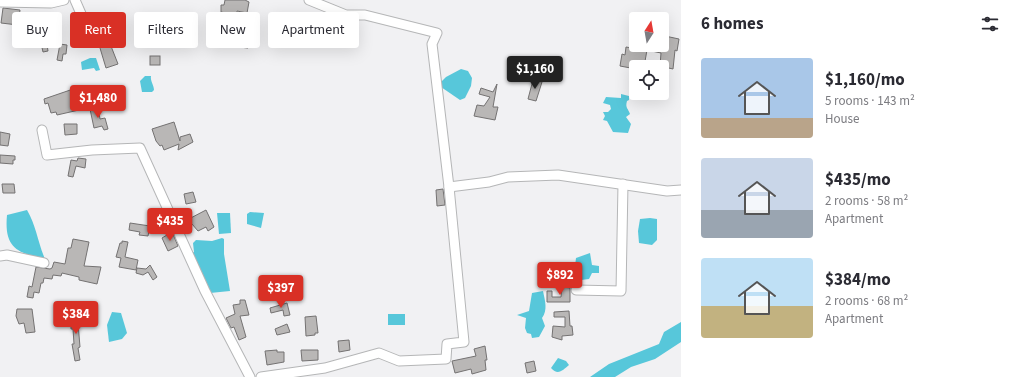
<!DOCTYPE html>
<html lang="en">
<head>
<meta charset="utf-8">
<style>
  body { margin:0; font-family:"Source Sans 3",sans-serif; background:#f2f2f3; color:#2b2b33; height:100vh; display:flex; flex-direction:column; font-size:15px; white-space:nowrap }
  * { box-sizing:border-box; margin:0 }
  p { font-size:13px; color:#7c7c81 }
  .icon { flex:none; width:22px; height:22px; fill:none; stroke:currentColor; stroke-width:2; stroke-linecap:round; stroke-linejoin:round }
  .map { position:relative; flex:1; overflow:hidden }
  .details { display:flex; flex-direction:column; background:#fff; width:340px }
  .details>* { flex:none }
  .hud { position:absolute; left:12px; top:12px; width:380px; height:36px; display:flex; gap:8px }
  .needle { width:26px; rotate:11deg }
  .controls { position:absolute; left:629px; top:12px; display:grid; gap:8px }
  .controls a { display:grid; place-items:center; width:40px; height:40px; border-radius:4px; background:#fff; box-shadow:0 4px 16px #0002; font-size:20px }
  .price { position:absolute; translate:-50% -34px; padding:0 9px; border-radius:4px; background:#d93025; color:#fff; font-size:13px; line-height:26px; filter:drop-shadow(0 1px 2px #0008) }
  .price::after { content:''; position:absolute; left:50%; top:24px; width:12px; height:9px; margin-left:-6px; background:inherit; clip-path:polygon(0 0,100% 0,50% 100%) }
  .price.on { background:#222; color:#fff }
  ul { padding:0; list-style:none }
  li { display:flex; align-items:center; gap:12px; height:100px; padding:0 20px }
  li span { display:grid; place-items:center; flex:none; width:112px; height:80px; border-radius:4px; color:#555 }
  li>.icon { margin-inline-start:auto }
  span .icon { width:48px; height:48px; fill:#fffc; stroke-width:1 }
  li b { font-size:17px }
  h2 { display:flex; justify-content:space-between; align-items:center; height:48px; padding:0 20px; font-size:17px }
  .pill { padding:0 14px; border-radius:4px; background:#fff; box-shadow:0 4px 16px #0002; font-size:14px; line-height:36px }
  .pill.on { background:#d93025; color:#fff }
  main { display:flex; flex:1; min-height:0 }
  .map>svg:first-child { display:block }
  .water { fill:#57c7da }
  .building { fill:#b9b7b6; stroke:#747272 }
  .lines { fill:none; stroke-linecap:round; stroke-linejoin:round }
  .minor-casing { stroke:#b5b6b7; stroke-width:11 }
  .minor { stroke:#fff; stroke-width:9 }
</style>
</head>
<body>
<main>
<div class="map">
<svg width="681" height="377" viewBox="0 0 681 377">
  <rect width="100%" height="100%" fill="#f1f1f3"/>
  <g class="water">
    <polygon points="90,58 96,58 100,70 96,71 94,68 82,70 81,62"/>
    <polygon points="461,69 468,71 472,78 471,86 465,98 460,100 441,87 441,82 446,77"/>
    <path d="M145,76H151C150,81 154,85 154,90L152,92H142L140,81Z"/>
    <polygon points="94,85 96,88 105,86 111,98 96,104 93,102 90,86"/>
    <path d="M621,94L629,96V100L627,101C625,108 628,108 630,114L626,117L631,124L628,133L613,132L607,121L603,120L605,116L603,112H608L611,109L610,105L603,103L606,97L621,98Z"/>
    <path d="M27,210C36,225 38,243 45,259C16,253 4,247 7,215Z"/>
    <polygon points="250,212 264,213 261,228 247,224 247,214"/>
    <polygon points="217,213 230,213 231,233 219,234"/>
    <polygon points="650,218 657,219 657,240 652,245 639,243 638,231 640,219"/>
    <polygon points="222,238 224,239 224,254 230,291 210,293 191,253 194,252 193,243 196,240 212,241"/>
    <polygon points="590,253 592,265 599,266 599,273 592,273 589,279 581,280 574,274 576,258"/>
    <path d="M543,291C545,301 548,310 542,318L545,326L539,337L532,338L531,334L527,333L525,328L526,318L517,315L529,311L532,293Z"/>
    <polygon points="112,312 121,313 127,333 122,339 109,342 107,325"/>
    <rect x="388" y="314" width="17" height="11"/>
    <polygon points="681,322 681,342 655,359 631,367 615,377 590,377 609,364 659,344 664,332"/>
    <path d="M558,358L566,361L569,365C563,370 558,376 551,368Z"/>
  </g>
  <g class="building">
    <polygon points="225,0 245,0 249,2 247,13 237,11 237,15 221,12 221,5 224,5"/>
    <polygon points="3,8 20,10 18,25 1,23"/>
    <polygon points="57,29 58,37 46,38 48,51 43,52 40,39 41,39 40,30"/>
    <polygon points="246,29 254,31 248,48 239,47 240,42 244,42"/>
    <polygon points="158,30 166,32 164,41 156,40"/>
    <polygon points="107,36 118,64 106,68 97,38"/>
    <polygon points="665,36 679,39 677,51 675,50 673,69 660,66 661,53 647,50 644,67 636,67 636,69 620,66 622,54 625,55 626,47 632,48 632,45 664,45"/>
    <polygon points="60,44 67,45 66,54 63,54 62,61 57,60"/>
    <rect x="150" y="56" width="10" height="9"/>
    <polygon points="533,80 542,82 536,101 528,99"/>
    <polygon points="497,84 493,107 498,107 495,120 474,116 477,105 484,106 490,97 479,94 481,88 493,92"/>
    <polygon points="82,86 85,97 76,99 79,110 57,115 56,112 51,113 48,103 45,104 44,99"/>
    <polygon points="98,108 100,119 105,118 108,129 104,130 102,126 94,128 90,109"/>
    <polygon points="174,122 180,141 180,137 190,134 193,142 178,150 179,144 164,150 162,145 160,146 156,141 152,129"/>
    <polygon points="64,124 77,124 77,134 65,135"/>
    <polygon points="0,132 10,134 8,146 0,145"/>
    <polygon points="0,155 15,156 15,160 13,160 13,164 0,163"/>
    <polygon points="78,158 86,159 85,168 76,166 73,177 68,176 71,160 77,161"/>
    <polygon points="2,184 14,184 15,193 3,193"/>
    <polygon points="443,189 445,205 437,206 436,190"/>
    <polygon points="193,192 196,202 186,204 184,194"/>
    <polygon points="206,210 214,227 208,231 206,227 198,231 192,224 183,229 177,214 181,212 185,221"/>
    <polygon points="130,223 150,226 148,236 139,235 140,232 129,230"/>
    <polygon points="172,232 178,246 168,251 162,238"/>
    <polygon points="73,239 89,242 84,266 101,267 97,284 79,280 79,277 62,273 61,276 53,275 52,279 44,278 43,283 41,283 39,293 34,292 33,298 27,297 29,286 32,287 36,267 50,269 52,268 54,262 65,264 68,248 71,248"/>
    <polygon points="122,241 128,242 125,257 138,260 136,270 119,267 121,258 116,257 120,243 122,243"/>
    <polygon points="150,265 157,277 153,280 148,272 143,275 136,273 137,268 146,269"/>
    <polygon points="562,287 570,288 570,302 547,302 547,291 552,291 552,297 561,297"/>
    <polygon points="240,300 245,300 249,315 240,316 246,337 239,340 234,327 231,328 226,318 235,314 233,305 240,304"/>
    <polygon points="287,303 290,315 284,316 283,310 271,313 270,308"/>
    <polygon points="17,309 32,309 35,332 26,333 24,323 19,324 16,316"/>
    <polygon points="569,311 570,326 572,326 573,335 562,336 562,340 552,337 553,326 565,327 565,317 554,317 554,312"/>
    <polygon points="80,315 81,322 78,323 80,347 78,348 80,360 75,361 72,344 74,344 73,329 71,329 71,325 69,325 68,318"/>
    <polygon points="316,316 318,333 315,333 315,335 306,336 305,317"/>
    <polygon points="287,324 290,332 277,335 275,329"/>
    <polygon points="349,340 350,350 339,352 338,341"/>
    <polygon points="485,346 487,360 485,360 486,370 472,374 471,369 455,373 452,361 476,356 474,349"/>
    <polygon points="277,350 277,352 284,352 284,362 267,365 265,351"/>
    <polygon points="301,350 318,350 318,360 302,361"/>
    <polygon points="534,361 536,371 527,373 525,363"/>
  </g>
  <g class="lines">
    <defs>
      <g id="minor">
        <polyline points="75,0 89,32"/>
        <polyline points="309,0 346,15 365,15 437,33 432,44 449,187"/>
        <polyline points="0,2 51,3 64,0"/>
        <polyline points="42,130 47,155 92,150 140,148 205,291 250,377"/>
        <polyline points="0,256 7,255 44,263"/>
        <polyline points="576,290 621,291 623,184"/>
        <polyline points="261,377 325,368 379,353 399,361 446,359 447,344 464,342 449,187 489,182 508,177 558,175 667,191 681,190"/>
      </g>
    </defs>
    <use href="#minor" class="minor-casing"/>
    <use href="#minor" class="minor"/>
  </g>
</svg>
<div class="controls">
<a><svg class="needle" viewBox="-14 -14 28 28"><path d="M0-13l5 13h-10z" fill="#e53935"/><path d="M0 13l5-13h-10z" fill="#7c7c81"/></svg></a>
<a><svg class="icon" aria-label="locate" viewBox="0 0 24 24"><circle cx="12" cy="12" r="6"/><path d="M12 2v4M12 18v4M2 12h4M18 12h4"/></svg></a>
</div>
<b class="price on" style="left:535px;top:90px">$1,160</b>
<b class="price" style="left:98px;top:119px">$1,480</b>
<b class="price" style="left:170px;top:242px">$435</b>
<b class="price" style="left:560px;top:296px">$892</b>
<b class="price" style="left:281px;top:309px">$397</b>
<b class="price" style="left:76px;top:335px">$384</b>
<div class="hud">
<a class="pill">Buy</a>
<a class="pill on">Rent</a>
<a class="pill">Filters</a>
<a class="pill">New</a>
<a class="pill">Apartment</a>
</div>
</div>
<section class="details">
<h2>6 homes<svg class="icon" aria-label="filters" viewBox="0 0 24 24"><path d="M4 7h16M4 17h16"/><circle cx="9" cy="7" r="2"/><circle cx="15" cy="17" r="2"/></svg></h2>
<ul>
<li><span style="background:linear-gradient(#a9c7e8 75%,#b9a48a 0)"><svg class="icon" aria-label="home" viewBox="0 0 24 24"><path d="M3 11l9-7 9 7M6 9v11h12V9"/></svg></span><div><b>$1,160/mo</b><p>5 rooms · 143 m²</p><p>House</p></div></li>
<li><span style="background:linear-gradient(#c9d6e8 65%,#9aa5b1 0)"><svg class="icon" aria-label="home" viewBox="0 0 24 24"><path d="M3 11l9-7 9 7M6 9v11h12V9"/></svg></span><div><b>$435/mo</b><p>2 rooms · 58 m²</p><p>Apartment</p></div></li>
<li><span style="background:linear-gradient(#bfe0f5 60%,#c2b280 0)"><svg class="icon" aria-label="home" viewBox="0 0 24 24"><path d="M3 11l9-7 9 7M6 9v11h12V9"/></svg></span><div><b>$384/mo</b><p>2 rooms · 68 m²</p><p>Apartment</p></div></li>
</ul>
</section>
</main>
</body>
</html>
